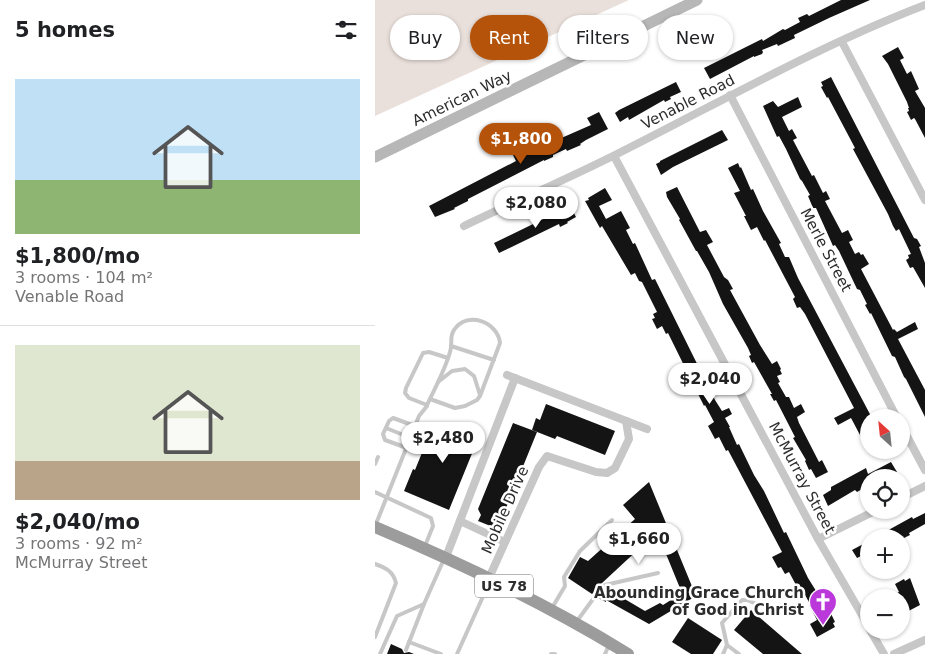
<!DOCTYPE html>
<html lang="en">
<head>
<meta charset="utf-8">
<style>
  body { margin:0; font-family:"DejaVu Sans",sans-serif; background:#f2f2f2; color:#202124; height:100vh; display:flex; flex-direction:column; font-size:19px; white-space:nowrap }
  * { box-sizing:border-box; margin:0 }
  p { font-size:16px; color:#757577 }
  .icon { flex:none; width:28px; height:28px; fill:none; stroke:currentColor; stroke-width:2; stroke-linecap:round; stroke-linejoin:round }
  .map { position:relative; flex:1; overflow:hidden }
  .sheet { display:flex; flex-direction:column; background:#fff; width:375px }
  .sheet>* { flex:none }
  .guide { position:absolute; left:15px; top:15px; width:460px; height:45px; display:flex; gap:10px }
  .needle { width:32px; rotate:333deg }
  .controls { position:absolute; left:485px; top:409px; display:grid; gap:10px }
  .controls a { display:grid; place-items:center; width:50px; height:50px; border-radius:50%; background:#fff; box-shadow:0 1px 4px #0004; font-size:25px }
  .price { position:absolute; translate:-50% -42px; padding:0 11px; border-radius:18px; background:#fff; color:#222; font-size:16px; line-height:32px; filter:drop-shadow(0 1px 2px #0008) }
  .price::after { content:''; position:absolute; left:50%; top:30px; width:15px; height:11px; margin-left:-8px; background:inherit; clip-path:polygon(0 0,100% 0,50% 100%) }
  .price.selected { background:#b45309; color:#fff }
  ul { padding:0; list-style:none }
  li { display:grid; align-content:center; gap:10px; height:265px; padding:0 15px }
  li+li { border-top:1px solid #e0e0e0 }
  li span { display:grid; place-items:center; height:155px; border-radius:0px; color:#555 }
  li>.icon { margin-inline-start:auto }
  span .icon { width:90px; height:90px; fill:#fffc; stroke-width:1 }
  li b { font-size:21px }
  h2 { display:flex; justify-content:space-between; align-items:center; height:60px; padding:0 15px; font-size:21px }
  .tag { padding:0 18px; border-radius:22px; background:#fff; box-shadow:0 1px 4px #0004; font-size:18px; line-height:45px }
  .tag.selected { background:#b45309; color:#fff }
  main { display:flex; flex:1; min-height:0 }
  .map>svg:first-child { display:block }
  .green { fill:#eae0db }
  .building { fill:#141414; fill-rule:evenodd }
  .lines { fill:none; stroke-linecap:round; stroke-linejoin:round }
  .service { stroke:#c7c7c7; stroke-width:4 }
  .minor { stroke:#c7c7c7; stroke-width:8 }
  .secondary { stroke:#b7b7b7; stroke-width:11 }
  .trunk { stroke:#9c9c9c; stroke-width:12 }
  .labels { text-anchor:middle; stroke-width:5; stroke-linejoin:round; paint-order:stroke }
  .shield { fill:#fff; stroke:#6c6c6c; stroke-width:1 }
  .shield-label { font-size:14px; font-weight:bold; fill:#2d2d2d }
  .street-label { font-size:15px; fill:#2d2d2d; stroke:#fff }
  .poi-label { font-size:15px; font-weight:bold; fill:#2d2d2d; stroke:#fff; text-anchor:end }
</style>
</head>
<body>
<main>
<section class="sheet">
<h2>5 homes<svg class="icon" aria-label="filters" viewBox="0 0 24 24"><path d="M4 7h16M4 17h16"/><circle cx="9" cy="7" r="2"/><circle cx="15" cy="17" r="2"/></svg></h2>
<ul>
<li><span style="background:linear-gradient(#bfe0f5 65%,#8fb573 0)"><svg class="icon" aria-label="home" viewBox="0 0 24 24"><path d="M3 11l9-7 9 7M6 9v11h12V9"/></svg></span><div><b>$1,800/mo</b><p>3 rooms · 104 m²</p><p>Venable Road</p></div></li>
<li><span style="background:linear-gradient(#dfe7d0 75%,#b9a48a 0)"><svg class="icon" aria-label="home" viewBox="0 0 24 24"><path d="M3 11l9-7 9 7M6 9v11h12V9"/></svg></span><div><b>$2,040/mo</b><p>3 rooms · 92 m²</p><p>McMurray Street</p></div></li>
</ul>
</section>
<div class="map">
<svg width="550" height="654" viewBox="0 0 550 654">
  <rect width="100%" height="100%" fill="#fff"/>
  <polygon class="green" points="0,0 254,0 0,116"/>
  <g class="building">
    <polygon points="466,0 495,0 454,18 419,35 420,38 403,46 402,44 387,50 388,52 387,54 379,57 379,56 335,79 329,68 387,39 388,41 408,29 410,30 425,22 423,18 432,14 434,16"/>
    <polygon points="523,47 529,58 525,60 532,74 536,71 544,89 540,91 550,108 550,138 540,119 539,118 536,120 532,112 534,111 533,108 534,108 532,102 513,64 507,56"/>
    <polygon points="456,77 539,238 542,239 546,246 544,247 550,263 550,288 538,267 535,268 531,260 534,258 533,255 536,254 524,229 521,231 518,226 513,214 478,149 480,148 453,97 452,98 446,87 448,86 446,82"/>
    <polygon points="301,82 306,92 295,97 296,99 290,102 289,100 254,120 253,117 245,122 240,113 244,110"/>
    <polygon points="423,97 427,107 407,117 414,131 417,129 422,138 418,140 437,176 439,175 448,193 451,191 455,199 450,201 467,233 473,230 478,240 474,242 480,254 484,252 486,255 488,254 494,264 486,269 518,330 519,329 522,332 540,322 543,329 523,339 550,390 550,417 531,379 529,377 520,357 517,356 496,313 495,314 490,305 492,304 485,290 482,289 464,251 460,245 458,246 441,208 438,208 433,196 435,195 427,181 425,179 411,149 404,136 402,137 388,106 398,101 403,107"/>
    <polygon points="224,112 233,129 211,140 205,144 206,145 192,151 191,149 178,155 178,157 169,161 169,160 93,199 93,201 79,208 80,209 60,217 54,206 141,161 138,155 152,148 154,150 158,148 159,150 216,125 212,118"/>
    <polygon points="347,130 353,140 298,167 286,175 281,164 285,162 285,161"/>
    <polygon points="363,163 365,168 366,167 376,190 378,189 388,211 406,243 404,244 410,257 414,257 423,278 497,418 494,418 494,452 476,418 463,425 459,418 479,408 430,314 425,307 422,308 418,299 420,297 390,240 389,241 382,227 376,230 369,216 371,216 359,193 365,191 353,168"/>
    <polygon points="302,187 325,232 331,230 338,242 332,245 349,277 353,280 358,289 355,290 385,345 397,364 402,361 406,369 405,370 407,374 402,376 405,382 403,383 411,397 414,397 419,408 426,404 430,412 422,417 424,423 444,462 447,460 453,472 441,478 436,469 434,470 430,461 431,460 418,438 420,437 401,400 399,401 395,394 397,394 379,362 377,363 374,356 376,355 373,348 348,304 334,272 322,251 321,251 304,220 305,219 292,197 291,192"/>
    <polygon points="230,188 237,200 224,206 231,219 246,211 255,228 251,230 258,244 260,243 277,280 280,279 340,400 347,411 354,408 357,414 350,418 355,427 354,427 362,445 364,444 379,475 389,491 409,533 411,532 433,578 448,602 450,601 460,622 458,623 460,627 442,637 435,624 442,620 434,605 435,604 424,584 421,585 414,572 410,574 406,567 403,568 397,557 407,552 353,450 351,451 344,437 340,439 333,426 339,422 330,405 329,406 293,333 291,334 287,326 282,329 277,319 280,318 278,314 282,312 267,282 264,281 260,273 256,275 227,226 225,228 210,201 214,200 213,198"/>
    <polygon points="195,206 201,217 192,222 193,223 185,227 184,224 124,253 119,243"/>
    <polygon points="171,404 240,431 230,455 182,436 180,439 157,430 161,418 165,420"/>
    <polygon points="91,422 107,429 74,510 29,491 38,469 40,470 59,423 86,434"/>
    <polygon points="138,423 162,432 127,518 122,516 118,527 103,521 106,515 103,509"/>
    <polygon points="516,462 522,472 519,474 520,475 515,478 494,478 494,484 489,488 482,492 480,490 453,506 448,495 456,490 456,487 491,468 493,474"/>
    <path d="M274,482L321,596L274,624L231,600V602L223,598L225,595L223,592L220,591L217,594L193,578L205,557L213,561L260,519L248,505ZM282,532L307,593L288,605L285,603L270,611L236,591L238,589L228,588L226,584Z"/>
    <polygon points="550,513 550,524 534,533 535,535 529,538 499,538 537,517 538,519"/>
    <polygon points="494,541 494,552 482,558 477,550"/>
    <polygon points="535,578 545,605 526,615 526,607 529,606 526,598 524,598 522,593 524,592 520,584 529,579 530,581"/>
    <polygon points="376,610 427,654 388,654 359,630"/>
    <polygon points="313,618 347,640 338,654 316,654 297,642"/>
    <polygon points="16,644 27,649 29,653 34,652 39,654 12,654"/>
  </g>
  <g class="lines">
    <g class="service">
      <polyline points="76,346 119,360"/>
      <polyline points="63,382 77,371 90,369 99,376 105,395"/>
      <polyline points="52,405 34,398 30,393 31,388 48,353 54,352 73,358"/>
      <polyline points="11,428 36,438"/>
      <polyline points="32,448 10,440 8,434 14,421 18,418 40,426"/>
      <polyline points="0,464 3,457"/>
      <polyline points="0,492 56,518 58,526 50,546"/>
      <path d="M1,524L44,416L52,406V405C60,388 70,370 75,352C78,344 74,337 79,330C92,310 123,322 125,343L105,396L102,400L90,406L80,408L55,399"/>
      <path d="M0,564C11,568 18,571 21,583L0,637"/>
      <polyline points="230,585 283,573"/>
      <polyline points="177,608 190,586 189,577 205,551 237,520"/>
      <polyline points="202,621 221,595"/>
      <polyline points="34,642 66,654"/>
      <polyline points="352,645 364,654"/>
      <polyline points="31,650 49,604"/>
      <polyline points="5,654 22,616 49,604 69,559"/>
      <polyline points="82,654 115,581"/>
      <polyline points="176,654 180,654"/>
      <polyline points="230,654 234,645"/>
      <polyline points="348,654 352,645 347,623 367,600 372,600 384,605"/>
    </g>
    <g class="minor">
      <polyline points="467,42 550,200"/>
      <polyline points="355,95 522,418"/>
      <polyline points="239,156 443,539 494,627"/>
      <path d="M89,226C139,202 190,180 240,155C342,104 443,46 550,5"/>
      <polyline points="132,375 272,429"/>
      <polyline points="526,425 550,470"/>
      <polyline points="526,498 550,486"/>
      <polyline points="85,521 130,542"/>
      <polyline points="443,539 502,510"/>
      <polyline points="71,557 140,378"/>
      <polyline points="114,578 164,467 172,456 221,472 232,473 240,468 254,439 251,421"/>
      <polyline points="495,630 509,654"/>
      <polyline points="519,654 550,640"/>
    </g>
    <polyline class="secondary" points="0,157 322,0"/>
    <path class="trunk" d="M0,527C88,564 172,604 253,654"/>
  </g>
  <defs>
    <symbol id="church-pin" viewBox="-11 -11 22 30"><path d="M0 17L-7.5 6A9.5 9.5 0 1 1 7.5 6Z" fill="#bb38da" stroke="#fff"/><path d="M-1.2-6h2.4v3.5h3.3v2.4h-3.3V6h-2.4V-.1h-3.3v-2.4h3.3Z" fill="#fff"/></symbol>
  </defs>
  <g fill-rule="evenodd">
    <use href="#church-pin" x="432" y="586" width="32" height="43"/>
  </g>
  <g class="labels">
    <rect class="shield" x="100" y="574.5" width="58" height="23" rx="4"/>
    <g class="shield-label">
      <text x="129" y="591">US 78</text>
    </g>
    <g class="street-label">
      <text transform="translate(87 98) rotate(-26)" y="5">American Way</text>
      <text transform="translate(313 102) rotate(-27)" y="5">Venable Road</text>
      <text transform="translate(451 250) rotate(62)" y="5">Merle Street</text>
      <text transform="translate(427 478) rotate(62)" y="5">McMurray Street</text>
      <text transform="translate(130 510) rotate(-66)" y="5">Mobile Drive</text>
    </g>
    <g class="poi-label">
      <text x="429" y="598">Abounding Grace Church<tspan x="429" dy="17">of God in Christ</tspan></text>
    </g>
  </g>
</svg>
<div class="controls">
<a><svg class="needle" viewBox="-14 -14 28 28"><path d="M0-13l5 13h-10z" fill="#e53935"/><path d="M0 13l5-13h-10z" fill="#757577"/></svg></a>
<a><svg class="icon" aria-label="locate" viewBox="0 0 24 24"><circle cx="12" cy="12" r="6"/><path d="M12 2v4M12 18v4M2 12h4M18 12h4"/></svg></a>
<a>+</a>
<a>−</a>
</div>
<b class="price selected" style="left:146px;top:165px">$1,800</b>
<b class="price" style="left:161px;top:229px">$2,080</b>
<b class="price" style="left:335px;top:405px">$2,040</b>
<b class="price" style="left:68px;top:464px">$2,480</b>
<b class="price" style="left:264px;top:565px">$1,660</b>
<div class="guide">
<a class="tag">Buy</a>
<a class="tag selected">Rent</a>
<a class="tag">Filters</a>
<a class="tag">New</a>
</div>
</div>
</main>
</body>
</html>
